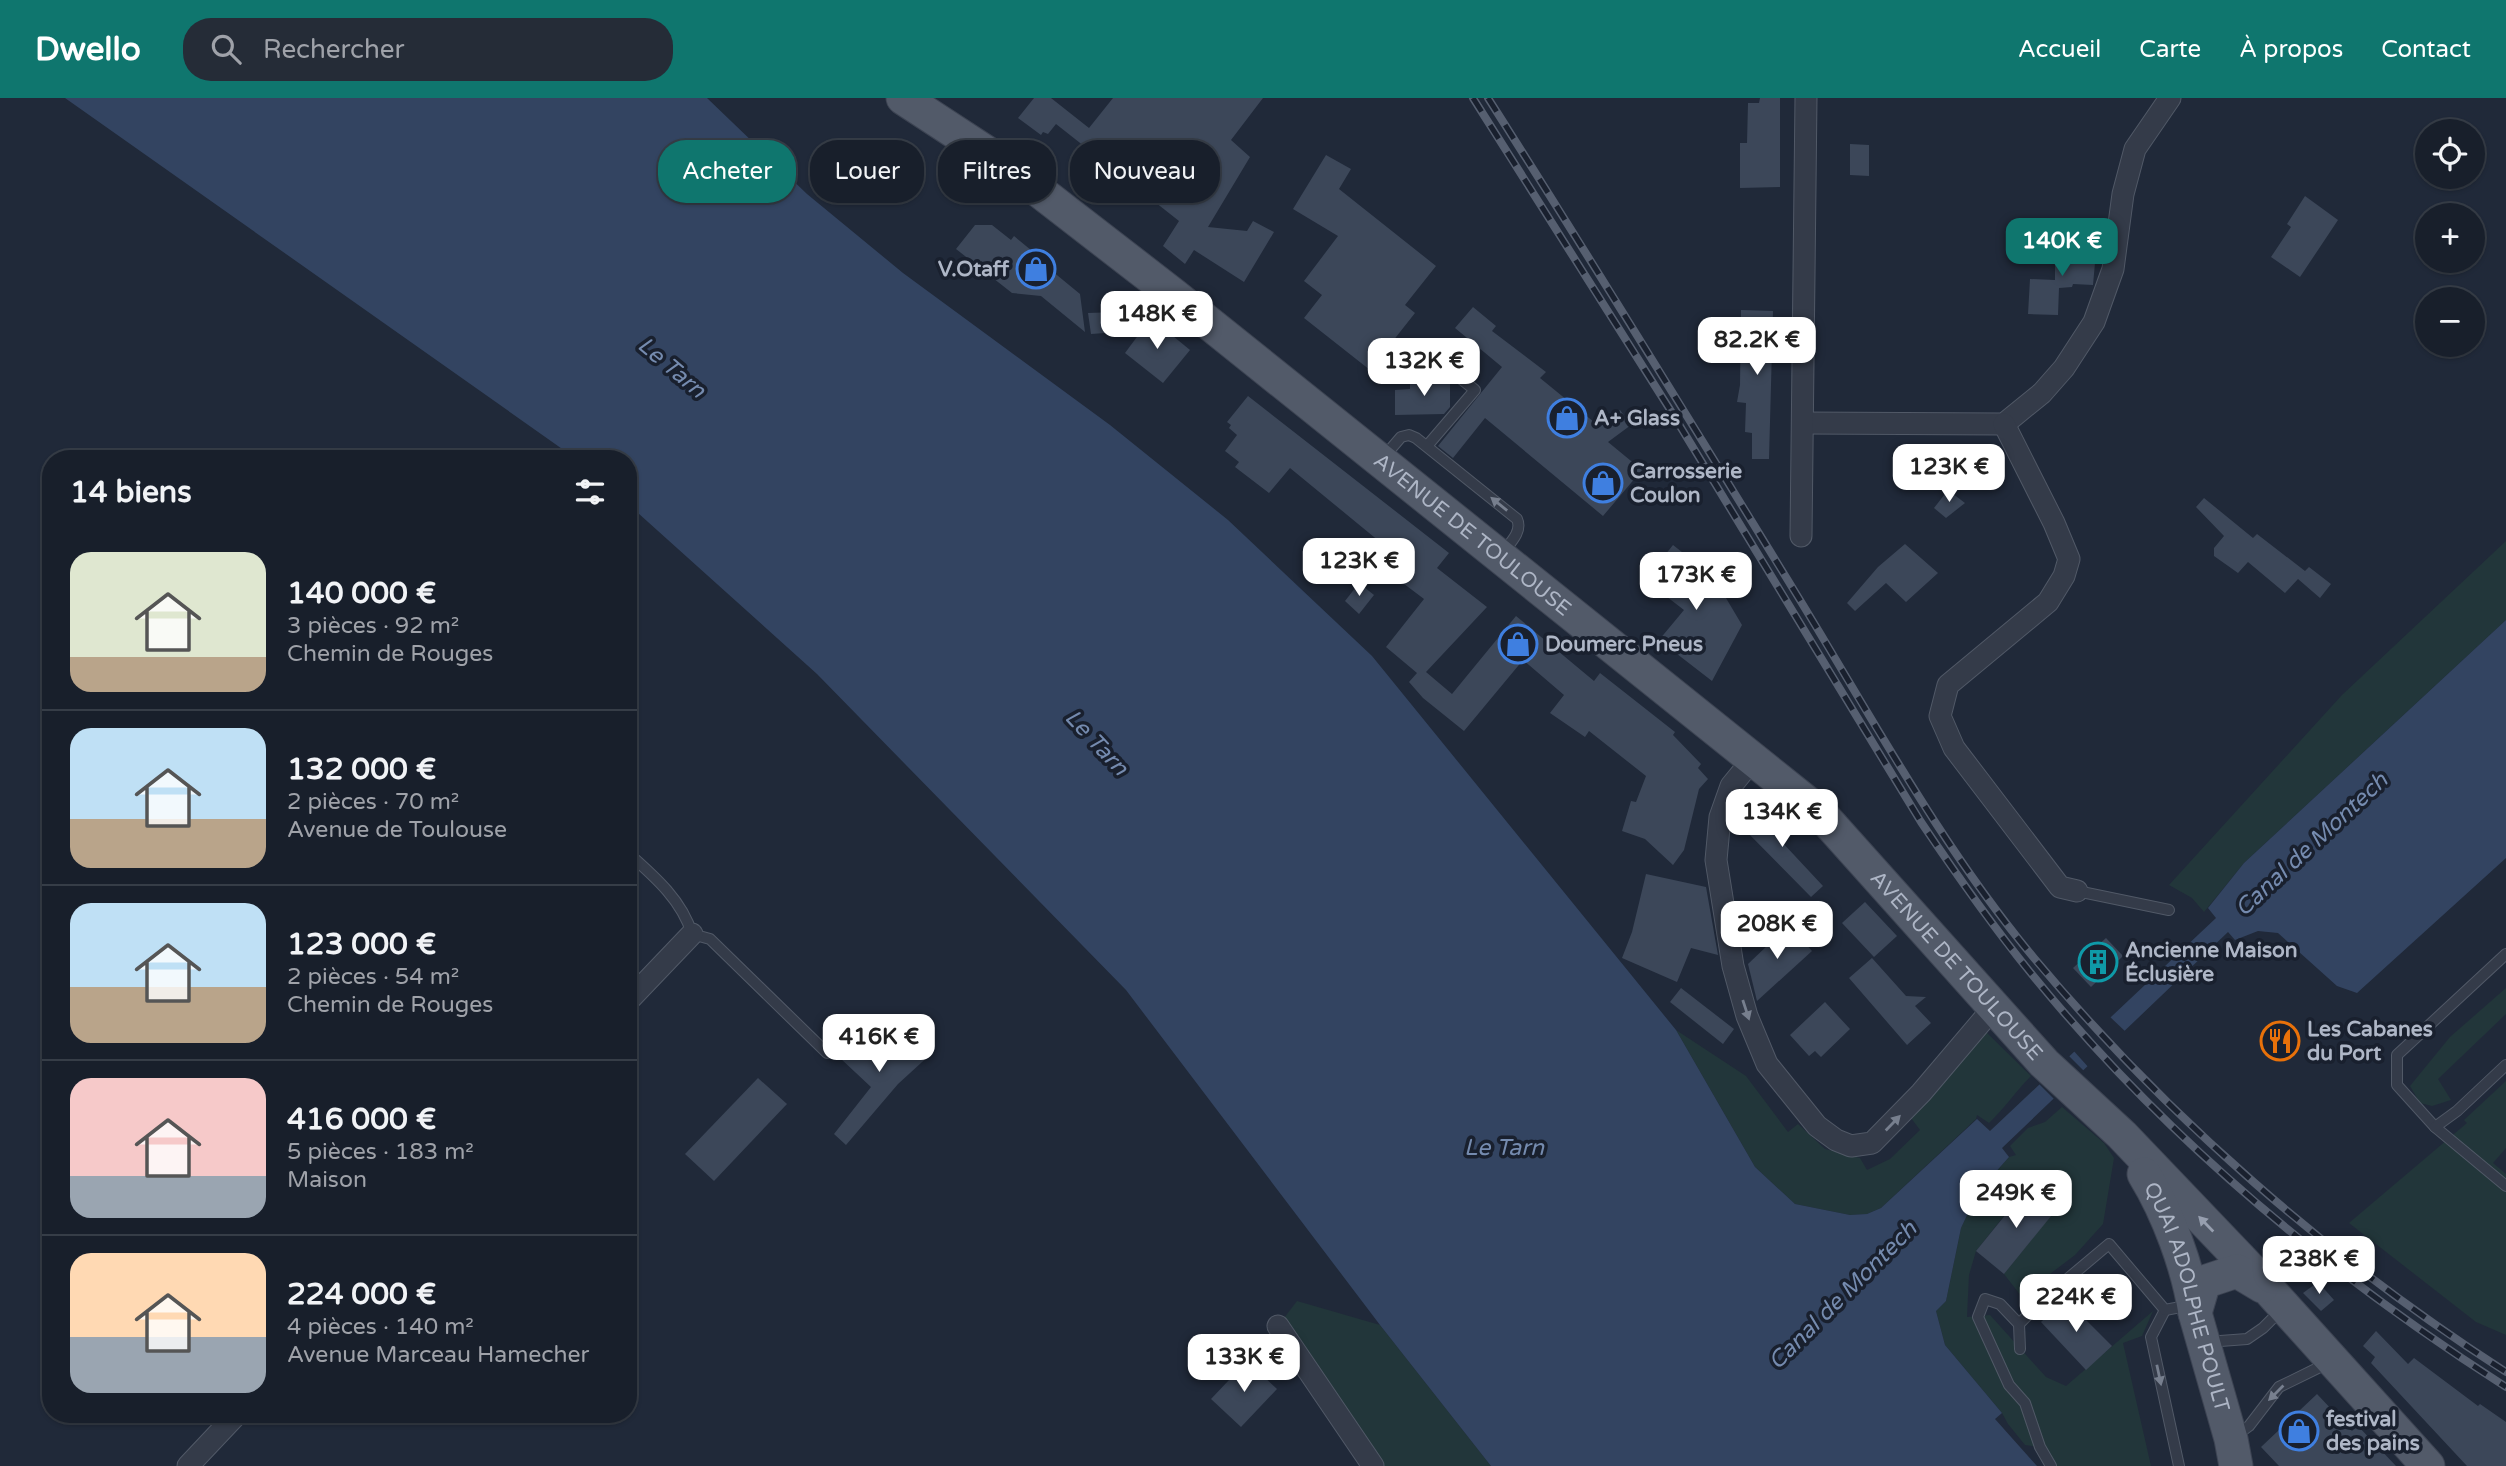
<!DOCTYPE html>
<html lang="fr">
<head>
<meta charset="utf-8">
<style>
  body { margin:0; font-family:"Varela Round",sans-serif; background:#252c37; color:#f1f3f6; height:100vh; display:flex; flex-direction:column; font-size:26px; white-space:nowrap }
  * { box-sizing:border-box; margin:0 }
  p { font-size:23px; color:#9fa2a9 }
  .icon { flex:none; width:38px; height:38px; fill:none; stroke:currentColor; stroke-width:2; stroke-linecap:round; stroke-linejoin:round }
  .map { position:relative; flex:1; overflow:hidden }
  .side { position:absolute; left:42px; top:352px; width:595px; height:973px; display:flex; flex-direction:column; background:#181f2b; border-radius:28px; box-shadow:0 2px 5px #0004,0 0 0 2px #363d47 }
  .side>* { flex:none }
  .top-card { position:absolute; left:658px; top:42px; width:665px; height:63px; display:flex; gap:14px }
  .tools { position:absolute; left:2415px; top:21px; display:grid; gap:14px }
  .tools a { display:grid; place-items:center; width:70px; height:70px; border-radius:50%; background:#181f2b; box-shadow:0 2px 5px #0004,0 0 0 2px #363d47; font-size:35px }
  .price { position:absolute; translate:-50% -60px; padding:0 16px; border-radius:14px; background:#fff; color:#222; font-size:23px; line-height:46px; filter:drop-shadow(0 2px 4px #0008) }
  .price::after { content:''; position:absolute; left:50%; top:42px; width:21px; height:16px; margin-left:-10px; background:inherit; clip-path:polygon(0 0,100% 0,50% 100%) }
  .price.selected { background:#0f766e; color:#fff }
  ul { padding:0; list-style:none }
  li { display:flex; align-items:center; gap:21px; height:175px; padding:0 28px }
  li+li { border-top:2px solid #363d47 }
  li span { display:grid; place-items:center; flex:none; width:196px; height:140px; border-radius:21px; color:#555 }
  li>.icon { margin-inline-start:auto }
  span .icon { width:84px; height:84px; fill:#fffc; stroke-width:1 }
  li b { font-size:30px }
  h2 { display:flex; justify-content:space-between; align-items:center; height:84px; padding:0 28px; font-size:30px }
  .pill { padding:0 24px; border-radius:28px; background:#181f2b; box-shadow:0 2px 5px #0004,0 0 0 2px #363d47; font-size:24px; line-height:63px }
  .pill.selected { background:#0f766e; color:#fff }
  header { display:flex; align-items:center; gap:42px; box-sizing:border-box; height:98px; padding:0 35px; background:#0f766e; color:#fff }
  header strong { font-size:33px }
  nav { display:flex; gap:38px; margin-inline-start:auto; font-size:24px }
  .search { width:490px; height:63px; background:#252c37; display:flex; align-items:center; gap:18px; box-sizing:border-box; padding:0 24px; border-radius:28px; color:#9fa2a9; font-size:26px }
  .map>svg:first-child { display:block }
  .green { fill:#22363a }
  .water { fill:#334461 }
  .pier { fill:#202939 }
  .building { fill:#3c4759 }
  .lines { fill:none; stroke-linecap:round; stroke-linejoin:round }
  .lane-casing { stroke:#515967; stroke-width:12 }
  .street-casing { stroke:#515967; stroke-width:23 }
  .primary-casing { stroke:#3d4453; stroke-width:35 }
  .lane { stroke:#343b49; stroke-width:10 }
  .street { stroke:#343b49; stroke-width:21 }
  .primary { stroke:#525a69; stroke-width:33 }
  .rail-casing { stroke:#565f70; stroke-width:8 }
  .rail { stroke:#19202e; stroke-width:5; stroke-dasharray:16; stroke-linecap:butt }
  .oneway { fill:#777f8e }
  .oneway2 { fill:#979faf }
  .labels { text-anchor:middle; stroke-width:7; stroke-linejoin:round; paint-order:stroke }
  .poi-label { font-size:21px; font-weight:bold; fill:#aeb6c6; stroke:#19202e; text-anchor:start }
  .street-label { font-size:21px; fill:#aeb6c6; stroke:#19202e }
  .water-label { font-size:23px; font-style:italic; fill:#758baf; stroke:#19202e }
</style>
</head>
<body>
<header>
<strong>Dwello</strong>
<div class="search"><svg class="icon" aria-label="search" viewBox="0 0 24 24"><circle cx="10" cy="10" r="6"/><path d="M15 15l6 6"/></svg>Rechercher</div>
<nav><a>Accueil</a><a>Carte</a><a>À propos</a><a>Contact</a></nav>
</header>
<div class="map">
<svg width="2506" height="1368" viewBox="0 0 2506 1368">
  <rect width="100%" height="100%" fill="#202939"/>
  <g class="green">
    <polygon points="2506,443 2506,522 2244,765 2204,814 2192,800 2169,787 2342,597"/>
    <polygon points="2506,890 2506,916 2438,981 2451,1002 2432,1008 2420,1005 2410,988 2450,939"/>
    <path d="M1676,932L1746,978L1788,1034L1798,1026L1825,1051L1860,1060L1867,1072L1890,1061L1920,1032L1908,1016L1985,933L2031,978C2015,994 2005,1010 1989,1025L1977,1017L1976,1021L1881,1110L1867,1116L1850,1117L1795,1106L1755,1069Z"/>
    <polygon points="2506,983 2506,1050 2493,1065 2506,1076 2506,1237 2476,1224 2349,1125 2467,1025 2464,1022"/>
    <polygon points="2062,1009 2104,1045 2114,1060 2103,1126 2075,1157 2021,1198 2004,1176 2055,1112 2027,1089 1976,1153 1969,1177 1967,1219 1990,1217 2046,1279 2066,1288 2153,1213 2142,1238 2123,1245 2151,1368 2051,1368 2040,1349 2025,1347 2008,1326 2002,1315 1945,1247 1936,1213 1946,1203 1961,1130 1978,1094 2009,1059 2016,1057 2010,1048 2028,1030 2045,1024"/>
    <polygon points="1297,1203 1380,1227 1491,1368 1373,1368 1278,1228"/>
  </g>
  <polygon class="water" points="65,0 707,0 807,96 903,175 1110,327 1228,422 1372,558 1676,932 1755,1069 1795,1106 1850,1117 1867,1116 1881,1110 1977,1021 1990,1033 2216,820 2208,810 2244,765 2506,522 2506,760 2357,895 2337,888 2278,835 2258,833 2235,842 2228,834 2002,1050 2009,1059 1978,1094 1961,1130 1946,1203 1936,1213 1945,1247 2002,1315 1995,1321 2037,1368 1491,1368 1380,1227 1126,892 817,576 628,406 628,360 575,360"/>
  <g class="pier">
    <polygon points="2108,917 2127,935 2090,971 2072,951"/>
    <polygon points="2067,956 2086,975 2056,1003 2037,984"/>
  </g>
  <g class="building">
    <polygon points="1034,0 1051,0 1089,30 1113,0 1263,0 1231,42 1250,59 1208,129 1247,133 1253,123 1274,134 1244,184 1194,152 1185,166 1163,148 1179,123 1056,26 1048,36 1043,34 1041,37 1018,20"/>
    <polygon points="1760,0 1780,0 1780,89 1740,90 1740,45 1747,45 1748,5 1759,5"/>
    <polygon points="1850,46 1869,47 1869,78 1850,77"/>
    <polygon points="1326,57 1351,71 1339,91 1436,168 1405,207 1415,215 1370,272 1304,220 1322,197 1304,183 1338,138 1293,111"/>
    <polygon points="2305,98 2338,122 2300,179 2271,159 2291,129 2287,126"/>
    <polygon points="975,127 992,127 1011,142 1014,138 1037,157 1035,159 1080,196 1085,234 1041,198 1012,195 956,151"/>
    <polygon points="2055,142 2075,142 2075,152 2096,154 2093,187 2073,186 2072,189 2059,190 2058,217 2028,216 2030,181 2055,182"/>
    <polygon points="1473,209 1496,228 1492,233 1546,274 1540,280 1600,329 1620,312 1631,327 1608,344 1642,372 1603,418 1485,320 1453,360 1438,348 1502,269 1455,230"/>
    <polygon points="1741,212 1773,213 1769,361 1752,361 1752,335 1745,334 1746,305 1737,304 1740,287"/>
    <polygon points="1118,214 1119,234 1091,236 1088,215"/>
    <polygon points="1151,220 1190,252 1163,285 1125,255"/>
    <polygon points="1415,280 1448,280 1450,282 1450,309 1444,316 1395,317 1395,292 1410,291 1410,286 1415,286"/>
    <polygon points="1248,298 1449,455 1437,470 1487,509 1426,574 1452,596 1516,518 1594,583 1600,575 1675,634 1673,637 1701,666 1698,670 1708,681 1699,691 1684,752 1673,767 1645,741 1622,733 1631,703 1636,704 1646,678 1589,633 1585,639 1550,615 1564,597 1523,562 1464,633 1423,600 1409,584 1417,575 1386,549 1424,501 1379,467 1391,453 1290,370 1269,395 1235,369 1239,364 1225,353 1237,337 1229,330 1231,327 1227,324"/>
    <polygon points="1948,392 1965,405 1946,420 1934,410"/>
    <polygon points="2204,400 2253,440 2257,436 2305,473 2309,469 2331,486 2320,500 2298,481 2285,495 2248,464 2238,475 2214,458 2214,450 2224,438 2196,409"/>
    <polygon points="1905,446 1938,475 1906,504 1886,485 1855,513 1847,505 1878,469"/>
    <polygon points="1673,447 1724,487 1722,489 1725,492 1723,495 1742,527 1712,583 1659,542 1684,512 1645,482"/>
    <polygon points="1359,485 1374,497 1359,516 1345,503"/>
    <polygon points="1778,711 1795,730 1781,743 1823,788 1811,799 1744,731 1758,718 1764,724"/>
    <polygon points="1646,776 1706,789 1718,857 1691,850 1677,884 1622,860 1632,834"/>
    <polygon points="1865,804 1897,838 1874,859 1842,825"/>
    <polygon points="1789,827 1812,853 1757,903 1748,866"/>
    <polygon points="2106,840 2123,858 2091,889 2073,870"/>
    <polygon points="1872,860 1906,898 1926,899 1915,908 1931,925 1907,947 1849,880"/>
    <polygon points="1681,890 1734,931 1723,946 1670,904"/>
    <polygon points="1825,904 1850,931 1821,959 1815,953 1809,958 1790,937"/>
    <polygon points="911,931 933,954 898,986 846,1047 834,1036 871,989 840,960 866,933 889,954"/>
    <polygon points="758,980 787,1006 714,1083 685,1056"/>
    <polygon points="2028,1089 2056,1112 2004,1176 1976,1153"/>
    <polygon points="2318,1184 2334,1202 2321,1213 2303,1195"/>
    <polygon points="2065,1201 2112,1248 2086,1272 2041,1224"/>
    <polygon points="2376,1233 2408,1266 2414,1260 2478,1308 2480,1306 2506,1324 2506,1368 2467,1368 2371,1265 2375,1259 2363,1248"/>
    <polygon points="1247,1263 1277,1291 1241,1329 1211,1301"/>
    <polygon points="2317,1296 2352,1333 2357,1327 2396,1368 2279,1368 2261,1349"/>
  </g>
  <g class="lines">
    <defs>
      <g id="lane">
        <polyline points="1427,348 1475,292 1439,263"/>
        <path d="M1383,360L1401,339L1409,337L1416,340L1517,421C1523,434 1509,446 1501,457"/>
        <path d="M628,755C654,778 682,802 692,836L710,841L827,955"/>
        <polyline points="2077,793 2169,812"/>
        <polyline points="2506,856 2397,957 2397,987 2435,1029 2506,1088"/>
        <polyline points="2435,1029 2457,1013 2506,967"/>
        <polyline points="2165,1212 2151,1239 2179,1368"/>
        <polyline points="2019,1226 2046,1199 2109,1146 2165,1212 2191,1207"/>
        <polyline points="2207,1244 2247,1241 2263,1230 2281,1212"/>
        <polyline points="2020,1251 2019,1226 2000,1206 1985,1201 1978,1219 2009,1287 2025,1305 2040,1349 2051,1368"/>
        <polyline points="2234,1339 2249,1328 2279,1289 2330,1264"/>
      </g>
      <g id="street">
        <polyline points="1803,325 2004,326 2042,295 2064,270 2094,224 2113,171 2123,96 2135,51 2170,0"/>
        <polyline points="2004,326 2054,425 2069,461 2064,478 2048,504 1948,587 1940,618 1954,650 2060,789 2077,793"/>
        <polyline points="1801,438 1806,0"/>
        <polyline points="1753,661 1731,688 1720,719 1716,762 1733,868 1747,918 1767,966 1817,1028 1836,1042 1851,1048 1872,1045 1921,995 1994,909"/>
        <polyline points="628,903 692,836"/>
        <polyline points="1278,1228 1373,1368"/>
        <polyline points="188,1368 237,1316"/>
      </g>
      <g id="primary">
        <path id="s1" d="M903,0L1007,68L1175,198L1820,715L2044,965L2122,1037L2252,1173L2428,1368"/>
        <path id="s2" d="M2144,1076C2168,1115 2188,1169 2195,1215L2231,1341L2236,1368"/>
        <polyline points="2195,1215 2204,1184 2237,1173 2262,1188"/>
      </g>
    </defs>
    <use href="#lane" class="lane-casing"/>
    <use href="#street" class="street-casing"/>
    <use href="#primary" class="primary-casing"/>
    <use href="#lane" class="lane"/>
    <use href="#street" class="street"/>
    <use href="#primary" class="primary"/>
    <defs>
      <g id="rail">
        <path d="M1473,0L1669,310L1921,724C1956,776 1991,826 2030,874C2163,1038 2329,1176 2506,1289"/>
        <path d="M1488,0C1595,168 1699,337 1803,507C1876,627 1944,752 2034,860C2168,1020 2330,1161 2506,1274"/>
      </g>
    </defs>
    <use href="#rail" class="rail-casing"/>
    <use href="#rail" class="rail"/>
  </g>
  <defs><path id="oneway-solid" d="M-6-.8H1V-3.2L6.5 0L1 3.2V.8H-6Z" transform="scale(1.75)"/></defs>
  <g class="oneway">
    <use href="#oneway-solid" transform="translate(1499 406) rotate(-141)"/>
    <use href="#oneway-solid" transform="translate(1746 912) rotate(72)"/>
    <use href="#oneway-solid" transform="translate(1893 1025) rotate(-46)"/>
    <use href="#oneway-solid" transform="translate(2159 1277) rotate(78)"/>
    <use href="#oneway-solid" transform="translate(2276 1295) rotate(135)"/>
  </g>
  <use class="oneway2" href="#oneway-solid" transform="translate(2206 1126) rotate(-134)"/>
  <defs>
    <symbol id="shop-ring" viewBox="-11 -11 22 22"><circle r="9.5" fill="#19202e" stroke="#3f7fe0" stroke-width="1.5"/><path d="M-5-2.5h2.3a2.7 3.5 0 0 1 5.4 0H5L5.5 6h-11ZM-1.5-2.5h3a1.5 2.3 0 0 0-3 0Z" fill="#3f7fe0"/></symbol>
    <symbol id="building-ring" viewBox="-11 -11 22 22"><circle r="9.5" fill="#19202e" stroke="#0f9aa8" stroke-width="1.5"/><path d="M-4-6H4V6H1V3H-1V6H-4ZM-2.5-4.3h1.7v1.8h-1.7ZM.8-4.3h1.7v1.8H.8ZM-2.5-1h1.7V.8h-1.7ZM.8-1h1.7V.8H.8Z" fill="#0f9aa8"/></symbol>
    <symbol id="restaurant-ring" viewBox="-11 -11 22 22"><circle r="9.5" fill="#19202e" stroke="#e8710a" stroke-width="1.5"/><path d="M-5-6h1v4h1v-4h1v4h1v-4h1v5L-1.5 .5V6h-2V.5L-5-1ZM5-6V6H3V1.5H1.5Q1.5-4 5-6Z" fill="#e8710a"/></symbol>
  </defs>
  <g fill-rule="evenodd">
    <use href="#shop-ring" x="1014" y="149" width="44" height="44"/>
    <use href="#shop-ring" x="1545" y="298" width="44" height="44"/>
    <use href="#shop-ring" x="1581" y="363" width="44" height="44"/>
    <use href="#shop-ring" x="1496" y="524" width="44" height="44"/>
    <use href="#building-ring" x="2076" y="842" width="44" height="44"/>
    <use href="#restaurant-ring" x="2258" y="921" width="44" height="44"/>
    <use href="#shop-ring" x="2277" y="1311" width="44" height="44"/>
  </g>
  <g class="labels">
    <g class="poi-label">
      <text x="1009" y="178" text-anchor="end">V.Otaff</text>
      <text x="1594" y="327">A+ Glass</text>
      <text x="1630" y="380">Carrosserie<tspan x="1630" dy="24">Coulon</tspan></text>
      <text x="1545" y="553">Doumerc Pneus</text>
      <text x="2125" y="859">Ancienne Maison<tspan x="2125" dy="24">Éclusière</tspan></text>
      <text x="2307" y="938">Les Cabanes<tspan x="2307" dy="24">du Port</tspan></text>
      <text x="2326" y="1328">festival<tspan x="2326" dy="24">des pains</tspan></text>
    </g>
    <g class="street-label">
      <text dy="7" stroke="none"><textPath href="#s1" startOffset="718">AVENUE DE TOULOUSE</textPath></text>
      <text dy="7" stroke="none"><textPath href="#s1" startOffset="1368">AVENUE DE TOULOUSE</textPath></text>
      <text dy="7" stroke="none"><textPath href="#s2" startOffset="131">QUAI ADOLPHE POULT</textPath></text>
    </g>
    <g class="water-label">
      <text transform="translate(672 269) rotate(40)" y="8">Le Tarn</text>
      <text transform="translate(1097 644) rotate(47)" y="8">Le Tarn</text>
      <text transform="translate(2311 746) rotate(-43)" y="8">Canal de Montech</text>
      <text x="1504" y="1057">Le Tarn</text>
      <text transform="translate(1842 1197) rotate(-45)" y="8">Canal de Montech</text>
    </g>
  </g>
</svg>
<div class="tools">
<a><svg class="icon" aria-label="locate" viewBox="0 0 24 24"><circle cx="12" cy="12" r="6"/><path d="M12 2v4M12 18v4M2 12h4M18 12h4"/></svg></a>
<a>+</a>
<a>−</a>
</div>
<b class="price selected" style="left:2062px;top:180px">140K €</b>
<b class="price" style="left:1157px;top:253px">148K €</b>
<b class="price" style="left:1757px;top:279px">82.2K €</b>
<b class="price" style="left:1424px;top:300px">132K €</b>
<b class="price" style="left:1949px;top:406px">123K €</b>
<b class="price" style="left:1359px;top:500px">123K €</b>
<b class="price" style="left:1696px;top:514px">173K €</b>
<b class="price" style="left:1782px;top:751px">134K €</b>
<b class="price" style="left:1777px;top:863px">208K €</b>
<b class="price" style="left:879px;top:976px">416K €</b>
<b class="price" style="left:2016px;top:1132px">249K €</b>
<b class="price" style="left:2319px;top:1198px">238K €</b>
<b class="price" style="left:2076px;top:1236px">224K €</b>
<b class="price" style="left:1244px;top:1296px">133K €</b>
<div class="top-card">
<a class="pill selected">Acheter</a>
<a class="pill">Louer</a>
<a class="pill">Filtres</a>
<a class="pill">Nouveau</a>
</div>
<section class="side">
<h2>14 biens<svg class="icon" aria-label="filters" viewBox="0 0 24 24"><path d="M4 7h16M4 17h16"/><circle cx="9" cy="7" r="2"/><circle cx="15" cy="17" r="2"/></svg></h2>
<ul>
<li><span style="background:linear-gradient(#dfe7d0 75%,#b9a48a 0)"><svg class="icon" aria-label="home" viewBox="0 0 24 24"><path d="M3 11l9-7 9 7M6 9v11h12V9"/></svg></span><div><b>140 000 €</b><p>3 pièces · 92 m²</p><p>Chemin de Rouges</p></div></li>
<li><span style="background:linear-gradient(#bfe0f5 65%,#b9a48a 0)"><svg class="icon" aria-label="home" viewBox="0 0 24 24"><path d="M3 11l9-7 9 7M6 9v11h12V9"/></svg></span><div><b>132 000 €</b><p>2 pièces · 70 m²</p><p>Avenue de Toulouse</p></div></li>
<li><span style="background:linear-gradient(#bfe0f5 60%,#b9a48a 0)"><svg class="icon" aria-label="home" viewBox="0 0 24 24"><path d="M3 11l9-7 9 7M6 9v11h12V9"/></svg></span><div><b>123 000 €</b><p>2 pièces · 54 m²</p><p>Chemin de Rouges</p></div></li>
<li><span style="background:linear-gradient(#f6c9c9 70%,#9aa5b1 0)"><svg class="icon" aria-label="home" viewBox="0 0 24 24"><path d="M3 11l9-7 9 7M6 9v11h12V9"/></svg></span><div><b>416 000 €</b><p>5 pièces · 183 m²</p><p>Maison</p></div></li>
<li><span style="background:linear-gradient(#ffd9b3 60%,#9aa5b1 0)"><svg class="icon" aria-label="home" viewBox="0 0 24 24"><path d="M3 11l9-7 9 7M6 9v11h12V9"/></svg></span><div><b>224 000 €</b><p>4 pièces · 140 m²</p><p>Avenue Marceau Hamecher</p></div></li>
</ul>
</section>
</div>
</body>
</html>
